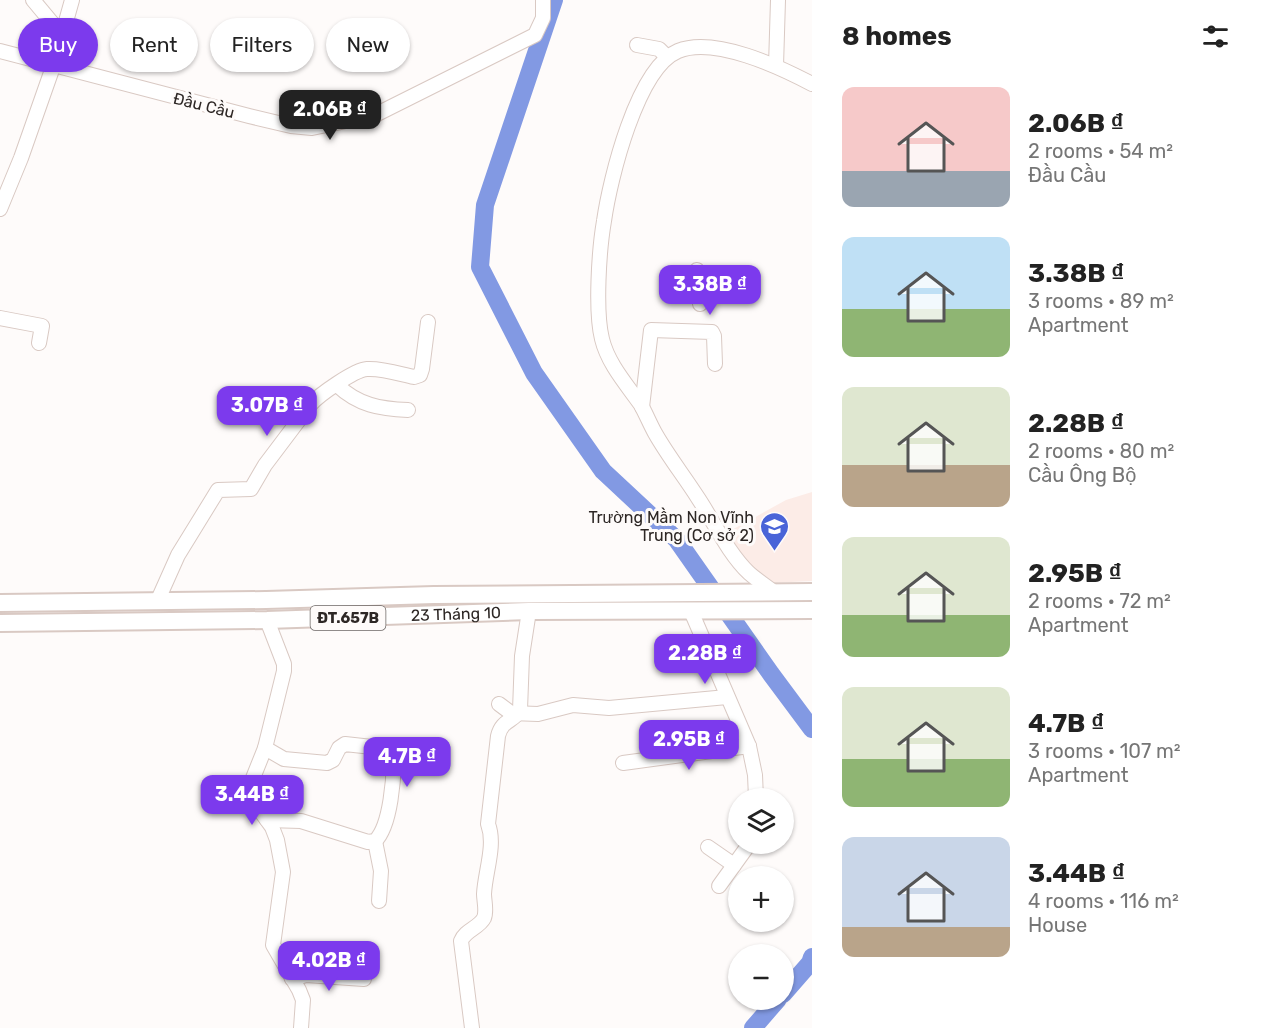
<!DOCTYPE html>
<html lang="en">
<head>
<meta charset="utf-8">
<style>
  body { margin:0; font-family:Rubik,sans-serif; background:#f6f6f6; color:#222; height:100vh; display:flex; flex-direction:column; font-size:22px; white-space:nowrap }
  * { box-sizing:border-box; margin:0 }
  p { font-size:20px; color:#767676 }
  .icon { flex:none; width:33px; height:33px; fill:none; stroke:currentColor; stroke-width:2; stroke-linecap:round; stroke-linejoin:round }
  .map { position:relative; flex:1; overflow:hidden }
  .drawer { display:flex; flex-direction:column; background:#fff; width:450px }
  .drawer>* { flex:none }
  .guide { position:absolute; left:18px; top:18px; width:570px; height:54px; display:flex; gap:12px }
  .fabs { position:absolute; left:728px; top:788px; display:grid; gap:12px }
  .fabs a { display:grid; place-items:center; width:66px; height:66px; border-radius:50%; background:#fff; box-shadow:0 2px 4px #0004; font-size:30px }
  .price { position:absolute; translate:-50% -51px; padding:0 14px; border-radius:12px; background:#7c3aed; color:#fff; font-size:20px; line-height:39px; filter:drop-shadow(0 2px 3px #0008) }
  .price::after { content:''; position:absolute; left:50%; top:36px; width:18px; height:14px; margin-left:-9px; background:inherit; clip-path:polygon(0 0,100% 0,50% 100%) }
  .price.current { background:#222; color:#fff }
  ul { padding:0; list-style:none }
  li { display:flex; align-items:center; gap:18px; height:150px; padding:0 30px }
  li span { display:grid; place-items:center; flex:none; width:168px; height:120px; border-radius:12px; color:#555 }
  li>.icon { margin-inline-start:auto }
  span .icon { width:72px; height:72px; fill:#fffc; stroke-width:1 }
  li b { font-size:26px }
  h2 { display:flex; justify-content:space-between; align-items:center; height:72px; padding:0 30px; font-size:26px }
  .pill { padding:0 21px; border-radius:27px; background:#fff; box-shadow:0 2px 4px #0004; font-size:21px; line-height:54px }
  .pill.current { background:#7c3aed; color:#fff }
  main { display:flex; flex:1; min-height:0 }
  .map>svg:first-child { display:block }
  .built { fill:#fcece7 }
  .lines { fill:none; stroke-linecap:round; stroke-linejoin:round }
  .river { stroke:#8299e3; stroke-width:18 }
  .minor-casing { stroke:#d9c9c3; stroke-width:16 }
  .major-casing { stroke:#d9c9c3; stroke-width:20 }
  .minor { stroke:#fff; stroke-width:14 }
  .major { stroke:#fff; stroke-width:16 }
  .labels { text-anchor:middle; stroke-width:6; stroke-linejoin:round; paint-order:stroke }
  .shield { fill:#fefbfa; stroke:#6c6765; stroke-width:1.5 }
  .shield-label { font-size:15px; font-weight:bold; fill:#2d2725 }
  .street-label { font-size:16px; fill:#2d2725; stroke:#fefbfa }
  .poi-label { font-size:16px; fill:#2d2725; stroke:#fefbfa; text-anchor:end }
</style>
</head>
<body>
<main>
<div class="map">
<svg width="812" height="1028" viewBox="0 0 812 1028">
  <rect width="100%" height="100%" fill="#fefbfa"/>
  <polygon class="built" points="812,492 812,581 770,583 750,569 728,532 786,500"/>
  <g class="lines">
    <g class="river">
      <polyline points="554,0 485,205 480,267 534,373 603,471 677,540 771,674 812,729"/>
      <polyline points="783,994 810,963 812,957"/>
      <polyline points="753,1028 778,999"/>
    </g>
    <defs>
      <g id="minor">
        <polyline points="33,0 63,36"/>
        <polyline points="637,45 659,49 667,57"/>
        <polyline points="0,51 249,116 291,126 312,128 375,115 535,35 543,18 543,0"/>
        <polyline points="776,66 778,0"/>
        <polyline points="0,209 21,158 54,64 72,0"/>
        <polyline points="697,270 700,304"/>
        <polyline points="0,318 42,326 39,343"/>
        <path d="M337,385C358,405 380,409 408,410"/>
        <polyline points="642,407 651,330 712,332 714,336 715,364"/>
        <path d="M774,592C766,586 757,580 749,573C728,553 714,522 698,498C684,476 668,456 655,433C650,424 646,414 641,405C627,385 608,364 602,339C595,311 599,250 604,221C610,179 637,68 678,51C714,36 780,67 812,84"/>
        <path d="M157,602L178,555L218,490L251,489L265,465L311,404C319,395 354,370 367,369C382,368 400,374 414,377L420,375L422,369L428,322"/>
        <polyline points="691,611 749,746 755,775 756,798"/>
        <polyline points="267,620 284,664 284,671 265,748 253,778 251,793 256,805 272,827 277,840 283,872 273,945 299,990 303,1000 301,1028"/>
        <polyline points="499,704 511,713 538,714 573,705 609,708 727,697"/>
        <path d="M265,748L284,759L327,763L333,760L339,748L345,744L390,749L394,754C394,776 391,826 375,841L368,842L301,821L267,820"/>
        <polyline points="623,763 749,746"/>
        <polyline points="375,841 381,871 379,901"/>
        <polyline points="708,847 734,865"/>
        <polyline points="719,886 750,843"/>
        <polyline points="292,979 306,975 364,979"/>
        <path d="M472,1028L461,941C465,930 479,928 484,918C487,911 484,901 484,894C485,872 496,845 488,824L498,736C502,719 514,722 520,710L522,656L529,611"/>
      </g>
      <g id="major">
        <polyline points="0,603 266,600 434,595 812,592"/>
        <path id="s1" d="M0,623L267,620L529,611L812,610"/>
      </g>
    </defs>
    <use href="#minor" class="minor-casing"/>
    <use href="#major" class="major-casing"/>
    <use href="#minor" class="minor"/>
    <use href="#major" class="major"/>
  </g>
  <defs>
    <symbol id="school-pin" viewBox="-11 -11 22 30"><path d="M0 17L-7.5 6A9.5 9.5 0 1 1 7.5 6Z" fill="#4964d8" stroke="#fefbfa"/><path d="M0-5L7-2L0 1L-7-2ZM-4 1L0 2.5L4 1V4Q0 6-4 4Z" fill="#fff"/></symbol>
  </defs>
  <g fill-rule="evenodd">
    <use href="#school-pin" x="758" y="510" width="33" height="45"/>
  </g>
  <g class="labels">
    <rect class="shield" x="310.5" y="606" width="75" height="24" rx="4.5"/>
    <g class="shield-label">
      <text x="348" y="623">ĐT.657B</text>
    </g>
    <g class="street-label">
      <text transform="translate(204 105) rotate(14)" y="6">Đầu Cầu</text>
      <text dy="6" stroke="none"><textPath href="#s1" startOffset="456">23 Tháng 10</textPath></text>
    </g>
    <g class="poi-label">
      <text x="754" y="523">Trường Mầm Non Vĩnh<tspan x="754" dy="18">Trung (Cơ sở 2)</tspan></text>
    </g>
  </g>
</svg>
<div class="fabs">
<a><svg class="icon" aria-label="layers" viewBox="0 0 24 24"><path d="M12 4l9 5-9 5-9-5zM3 14l9 5 9-5"/></svg></a>
<a>+</a>
<a>−</a>
</div>
<b class="price current" style="left:330px;top:141px">2.06B ₫</b>
<b class="price" style="left:710px;top:316px">3.38B ₫</b>
<b class="price" style="left:267px;top:437px">3.07B ₫</b>
<b class="price" style="left:705px;top:685px">2.28B ₫</b>
<b class="price" style="left:689px;top:771px">2.95B ₫</b>
<b class="price" style="left:407px;top:788px">4.7B ₫</b>
<b class="price" style="left:252px;top:826px">3.44B ₫</b>
<b class="price" style="left:329px;top:992px">4.02B ₫</b>
<div class="guide">
<a class="pill current">Buy</a>
<a class="pill">Rent</a>
<a class="pill">Filters</a>
<a class="pill">New</a>
</div>
</div>
<section class="drawer">
<h2>8 homes<svg class="icon" aria-label="filters" viewBox="0 0 24 24"><path d="M4 7h16M4 17h16"/><circle cx="9" cy="7" r="2"/><circle cx="15" cy="17" r="2"/></svg></h2>
<ul>
<li><span style="background:linear-gradient(#f6c9c9 70%,#9aa5b1 0)"><svg class="icon" aria-label="home" viewBox="0 0 24 24"><path d="M3 11l9-7 9 7M6 9v11h12V9"/></svg></span><div><b>2.06B ₫</b><p>2 rooms · 54 m²</p><p>Đầu Cầu</p></div></li>
<li><span style="background:linear-gradient(#bfe0f5 60%,#8fb573 0)"><svg class="icon" aria-label="home" viewBox="0 0 24 24"><path d="M3 11l9-7 9 7M6 9v11h12V9"/></svg></span><div><b>3.38B ₫</b><p>3 rooms · 89 m²</p><p>Apartment</p></div></li>
<li><span style="background:linear-gradient(#dfe7d0 65%,#b9a48a 0)"><svg class="icon" aria-label="home" viewBox="0 0 24 24"><path d="M3 11l9-7 9 7M6 9v11h12V9"/></svg></span><div><b>2.28B ₫</b><p>2 rooms · 80 m²</p><p>Cầu Ông Bộ</p></div></li>
<li><span style="background:linear-gradient(#dfe7d0 65%,#8fb573 0)"><svg class="icon" aria-label="home" viewBox="0 0 24 24"><path d="M3 11l9-7 9 7M6 9v11h12V9"/></svg></span><div><b>2.95B ₫</b><p>2 rooms · 72 m²</p><p>Apartment</p></div></li>
<li><span style="background:linear-gradient(#dfe7d0 60%,#8fb573 0)"><svg class="icon" aria-label="home" viewBox="0 0 24 24"><path d="M3 11l9-7 9 7M6 9v11h12V9"/></svg></span><div><b>4.7B ₫</b><p>3 rooms · 107 m²</p><p>Apartment</p></div></li>
<li><span style="background:linear-gradient(#c9d6e8 75%,#b9a48a 0)"><svg class="icon" aria-label="home" viewBox="0 0 24 24"><path d="M3 11l9-7 9 7M6 9v11h12V9"/></svg></span><div><b>3.44B ₫</b><p>4 rooms · 116 m²</p><p>House</p></div></li>
</ul>
</section>
</main>
</body>
</html>
